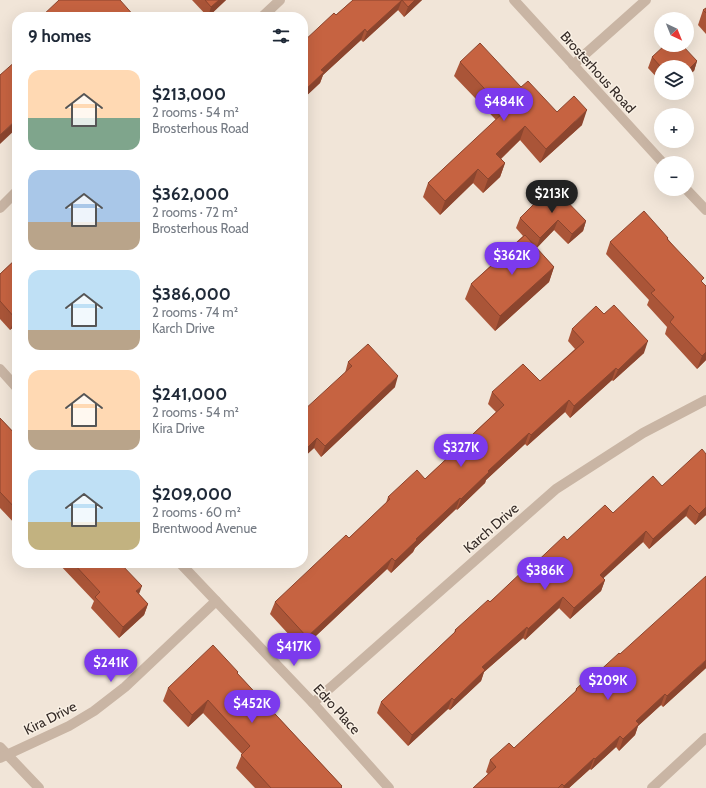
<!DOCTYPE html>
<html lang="en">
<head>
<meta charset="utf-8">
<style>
  body { margin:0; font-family:Cabin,sans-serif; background:#f2f2f3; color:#1f2937; height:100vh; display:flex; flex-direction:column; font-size:15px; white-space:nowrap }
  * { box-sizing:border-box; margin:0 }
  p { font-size:13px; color:#747a83 }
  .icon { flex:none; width:22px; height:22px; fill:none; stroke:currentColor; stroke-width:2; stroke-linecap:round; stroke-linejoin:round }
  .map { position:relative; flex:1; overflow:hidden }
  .details { position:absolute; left:12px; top:12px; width:296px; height:556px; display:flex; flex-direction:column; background:#fff; border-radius:16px; box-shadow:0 4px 16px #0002 }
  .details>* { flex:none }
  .needle { width:26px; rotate:137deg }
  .tools { position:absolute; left:654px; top:12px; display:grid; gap:8px }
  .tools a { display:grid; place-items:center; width:40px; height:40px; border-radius:50%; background:#fff; box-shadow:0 4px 16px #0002; font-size:20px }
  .price { position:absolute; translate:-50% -34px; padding:0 9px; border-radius:14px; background:#7c3aed; color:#fff; font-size:13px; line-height:26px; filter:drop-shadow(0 1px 2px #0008) }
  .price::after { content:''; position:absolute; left:50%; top:24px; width:12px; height:9px; margin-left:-6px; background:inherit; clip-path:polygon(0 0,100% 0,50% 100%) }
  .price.on { background:#222; color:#fff }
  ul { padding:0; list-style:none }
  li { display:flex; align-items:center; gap:12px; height:100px; padding:0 16px }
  li span { display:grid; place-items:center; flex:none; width:112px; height:80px; border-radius:12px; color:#555 }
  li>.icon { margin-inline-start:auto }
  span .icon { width:48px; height:48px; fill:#fffc; stroke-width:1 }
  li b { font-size:17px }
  h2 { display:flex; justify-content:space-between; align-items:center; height:48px; padding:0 16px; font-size:17px }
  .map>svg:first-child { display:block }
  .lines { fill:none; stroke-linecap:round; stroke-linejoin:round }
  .minor { stroke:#c9b5a4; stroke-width:10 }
  .tertiary { stroke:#c9b5a4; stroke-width:10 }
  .wall { fill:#aa5538 }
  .shaded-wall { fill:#8b452e }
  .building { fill:#c66341; stroke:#8b452e }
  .labels { text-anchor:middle; stroke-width:3; stroke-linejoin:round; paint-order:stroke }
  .street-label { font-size:14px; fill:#342a26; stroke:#f9f0e4 }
</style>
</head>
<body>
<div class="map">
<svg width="706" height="788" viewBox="0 0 706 788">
  <rect width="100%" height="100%" fill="#f1e5d8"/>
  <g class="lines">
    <g class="minor">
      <polyline points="262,17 280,0"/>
      <polyline points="573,65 646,0"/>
      <polyline points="0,208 17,191"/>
      <polyline points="0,369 17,388"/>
      <polyline points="180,563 313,703 389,788"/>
      <polyline points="313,703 556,489 643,433 706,400"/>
      <polyline points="0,747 39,788"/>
      <polyline points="0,758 69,726 94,711 125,687 216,601"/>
      <polyline points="652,788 706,738"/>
    </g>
    <g class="tertiary">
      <polyline points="514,0 663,163"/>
      <polyline points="686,189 706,210"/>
    </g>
  </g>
  <g class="wall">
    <polygon points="192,0 226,0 208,17"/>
    <polygon points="353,0 422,0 404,17 398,10 363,42 361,40 323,75 320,83 303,99 303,42 336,15"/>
    <polygon points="706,8 706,34 698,25 703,10"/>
    <polygon points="652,57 697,61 694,71 661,67 661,82 648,68"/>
    <polygon points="460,62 521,87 557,112 582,125 540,163 520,140 501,159 505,163 500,177 483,193 473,183 440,215 423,197 428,183 496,120 454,76"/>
    <polygon points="520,218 586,221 583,231 568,244 554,230 536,248 554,267 549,282 495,331 465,299 471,284 523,236 516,228"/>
    <polygon points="668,239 703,283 706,360 697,369 665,334 667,327 647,305 649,300 606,254 610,242"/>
    <polygon points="17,258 17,324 10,330 0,319 0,274"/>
    <polygon points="604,314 644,353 613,381 612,380 570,418 565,412 527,446 525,444 486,480 485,483 457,510 456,509 415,548 413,552 391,573 387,569 302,649 270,614 275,602 349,538 386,503 388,497 425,479 496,412 488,404 492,392 540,381 575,349 568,341 572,329"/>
    <polygon points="348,362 395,387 321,457 314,448 303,458 345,373"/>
    <polygon points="0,418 17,436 17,526 0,508"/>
    <polygon points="662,486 706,515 695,525 686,516 649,549 643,542 603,578 605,580 601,591 570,619 559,608 525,640 523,638 484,672 481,681 450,710 448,709 408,746 377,713 381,702 454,633 455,630 529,569 567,540 613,513"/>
    <polygon points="58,563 121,563 121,564 139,594 148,604 144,615 119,638 91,608 94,601"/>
    <polygon points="620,654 706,668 663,707 661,705 638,726 635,735 619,751 616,747 591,770 590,769 569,788 473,788 488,774 486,772 490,760 514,748 575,692 576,689 594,676"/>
    <polygon points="238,672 237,673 342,786 342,788 255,788 236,768 242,754 203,713 188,727 163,701 168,688"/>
  </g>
  <g class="shaded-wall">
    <polygon points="219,0 226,0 208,17 211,7"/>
    <polygon points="402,0 398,10 363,42 367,32"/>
    <polygon points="415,0 422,0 404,17 408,7"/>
    <polygon points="365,29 361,40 323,75 320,83 303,99 303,92 321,70"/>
    <polygon points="697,61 694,71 687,77 687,71"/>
    <polygon points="587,110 582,125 540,163 546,149"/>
    <polygon points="17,119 17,128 0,144 0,135"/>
    <polygon points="525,126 520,140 491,168 496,154"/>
    <polygon points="505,163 500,177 483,193 488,179"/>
    <polygon points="478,169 473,183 440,215 445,201"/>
    <polygon points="558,220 554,230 536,249 540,238"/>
    <polygon points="586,221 583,231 568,244 572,234"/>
    <polygon points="554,267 549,282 495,331 500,316"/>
    <polygon points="17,316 17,324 10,330 15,318"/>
    <polygon points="648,341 644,353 613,381 618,370"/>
    <polygon points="706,352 706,360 697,369 702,356"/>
    <polygon points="616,368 612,380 570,418 574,406"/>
    <polygon points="398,376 395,387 321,457 325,446"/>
    <polygon points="569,400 565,412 527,446 531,435"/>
    <polygon points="529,433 525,444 486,480 485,483 457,510 461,499 488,471"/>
    <polygon points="317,438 314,448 303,458 303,452"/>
    <polygon points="460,498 456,509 415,548 413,552 391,573 395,561 416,539"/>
    <polygon points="690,505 686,516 649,549 653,539"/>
    <polygon points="706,507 706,515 695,525 699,514"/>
    <polygon points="646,531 643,542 596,585 600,575"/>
    <polygon points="392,558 387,569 302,649 307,637"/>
    <polygon points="605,580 601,591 570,619 574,608"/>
    <polygon points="142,586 138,597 136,591"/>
    <polygon points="563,597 559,608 525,640 528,629"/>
    <polygon points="148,604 144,615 119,638 123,627"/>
    <polygon points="527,627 523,638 484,672 481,681 450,710 454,700 482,667"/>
    <polygon points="706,660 706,668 663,707 667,696"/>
    <polygon points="665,694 661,705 638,726 635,735 619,751 623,739 636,721"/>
    <polygon points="452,698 448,709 408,746 412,735"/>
    <polygon points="208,700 203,713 188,727 192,715"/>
    <polygon points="620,736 616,747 591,770 595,759"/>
    <polygon points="594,758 590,769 569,788 563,788 564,786"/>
  </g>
  <g class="building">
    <polygon points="59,0 120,0 135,17 41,17"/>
    <polygon points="205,0 219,0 211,7"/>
    <polygon points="353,0 402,0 367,32 365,29 321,70 324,72 303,92 303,42 334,13 336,15"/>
    <polygon points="402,0 415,0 408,7"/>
    <polygon points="706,8 706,13 703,10"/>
    <polygon points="480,43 521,87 528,81 557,112 574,96 587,110 546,149 525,126 496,154 505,163 488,179 478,169 445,201 428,183 505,111 460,62"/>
    <polygon points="665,45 682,45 697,61 687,71 687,67 661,67 652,57"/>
    <polygon points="17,60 17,119 0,135 0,75"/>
    <polygon points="552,186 586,221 572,234 558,220 540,238 520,218"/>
    <polygon points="644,211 668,238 667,239 704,278 701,281 706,286 706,352 702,356 670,322 674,317 651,293 655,290 610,242"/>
    <polygon points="525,235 554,267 500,316 471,284"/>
    <polygon points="17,258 17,316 15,318 0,301 0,274"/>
    <polygon points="614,305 648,341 618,370 616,368 574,406 569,400 531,435 529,433 488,471 489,472 461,499 460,498 416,539 417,540 395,561 392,558 307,637 275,602 346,535 349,538 390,499 388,497 417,470 425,479 504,405 492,392 523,364 540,381 584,342 572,329 596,306 604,314"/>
    <polygon points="368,344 398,376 325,446 317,438 303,452 303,411 352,366 348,362"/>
    <polygon points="0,418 17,436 17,447 16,448 17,449 17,510 0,492"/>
    <polygon points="702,449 706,454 706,507 699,514 690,505 653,539 646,531 600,575 605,580 574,608 563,597 528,629 527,627 482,667 485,670 454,700 452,698 412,735 381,702 456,631 455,630 488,600 490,602 527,567 529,569 564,536 567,540 605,505 613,513 653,476 662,486"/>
    <polygon points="73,563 120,563 142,586 136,591 148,604 123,627 95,597 100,592"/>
    <polygon points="706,576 706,660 667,696 665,694 636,721 639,724 623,739 620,736 595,759 594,758 564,786 562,784 558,788 473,788 496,767 490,760 509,743 514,748 577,690 576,689 592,674 594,676 619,653 620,654"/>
    <polygon points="213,645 238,672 237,673 342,786 341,787 342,788 271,788 241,755 250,746 208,700 192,715 168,688"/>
  </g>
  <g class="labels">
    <g class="street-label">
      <text transform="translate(598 72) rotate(48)" y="5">Brosterhous Road</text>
      <text transform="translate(491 528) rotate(-41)" y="5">Karch Drive</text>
      <text transform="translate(337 709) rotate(48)" y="5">Edro Place</text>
      <text transform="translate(50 718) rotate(-27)" y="5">Kira Drive</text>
    </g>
  </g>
</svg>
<div class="tools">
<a><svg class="needle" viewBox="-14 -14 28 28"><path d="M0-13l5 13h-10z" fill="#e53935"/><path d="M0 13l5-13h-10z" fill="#747a83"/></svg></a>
<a><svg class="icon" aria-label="layers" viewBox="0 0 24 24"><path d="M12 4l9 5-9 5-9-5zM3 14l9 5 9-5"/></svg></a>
<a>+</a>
<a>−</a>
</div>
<b class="price" style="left:504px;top:122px">$484K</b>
<b class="price on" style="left:552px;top:214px">$213K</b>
<b class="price" style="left:512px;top:276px">$362K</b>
<b class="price" style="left:461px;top:468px">$327K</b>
<b class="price" style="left:545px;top:591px">$386K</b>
<b class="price" style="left:294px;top:667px">$417K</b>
<b class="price" style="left:111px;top:683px">$241K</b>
<b class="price" style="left:608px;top:701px">$209K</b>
<b class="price" style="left:252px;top:724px">$452K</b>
<section class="details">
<h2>9 homes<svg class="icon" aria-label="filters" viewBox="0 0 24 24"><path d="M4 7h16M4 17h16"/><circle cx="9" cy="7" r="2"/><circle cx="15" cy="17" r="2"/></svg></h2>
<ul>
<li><span style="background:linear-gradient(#ffd9b3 60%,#7fa58c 0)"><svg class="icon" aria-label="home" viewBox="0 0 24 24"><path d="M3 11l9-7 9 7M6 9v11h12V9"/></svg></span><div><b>$213,000</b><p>2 rooms · 54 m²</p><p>Brosterhous Road</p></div></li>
<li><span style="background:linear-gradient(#a9c7e8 65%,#b9a48a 0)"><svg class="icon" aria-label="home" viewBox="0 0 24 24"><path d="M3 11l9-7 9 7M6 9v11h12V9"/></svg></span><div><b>$362,000</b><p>2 rooms · 72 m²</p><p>Brosterhous Road</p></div></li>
<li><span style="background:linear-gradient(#bfe0f5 75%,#b9a48a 0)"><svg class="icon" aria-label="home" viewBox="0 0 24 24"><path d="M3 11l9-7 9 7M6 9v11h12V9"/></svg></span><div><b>$386,000</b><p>2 rooms · 74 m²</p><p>Karch Drive</p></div></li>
<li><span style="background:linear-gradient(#ffd9b3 75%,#b9a48a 0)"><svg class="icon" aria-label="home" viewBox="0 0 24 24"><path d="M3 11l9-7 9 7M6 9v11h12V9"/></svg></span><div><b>$241,000</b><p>2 rooms · 54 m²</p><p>Kira Drive</p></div></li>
<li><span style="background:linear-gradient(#bfe0f5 65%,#c2b280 0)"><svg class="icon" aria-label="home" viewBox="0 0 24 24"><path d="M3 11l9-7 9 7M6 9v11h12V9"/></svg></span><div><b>$209,000</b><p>2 rooms · 60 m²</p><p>Brentwood Avenue</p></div></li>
</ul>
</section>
</div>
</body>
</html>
